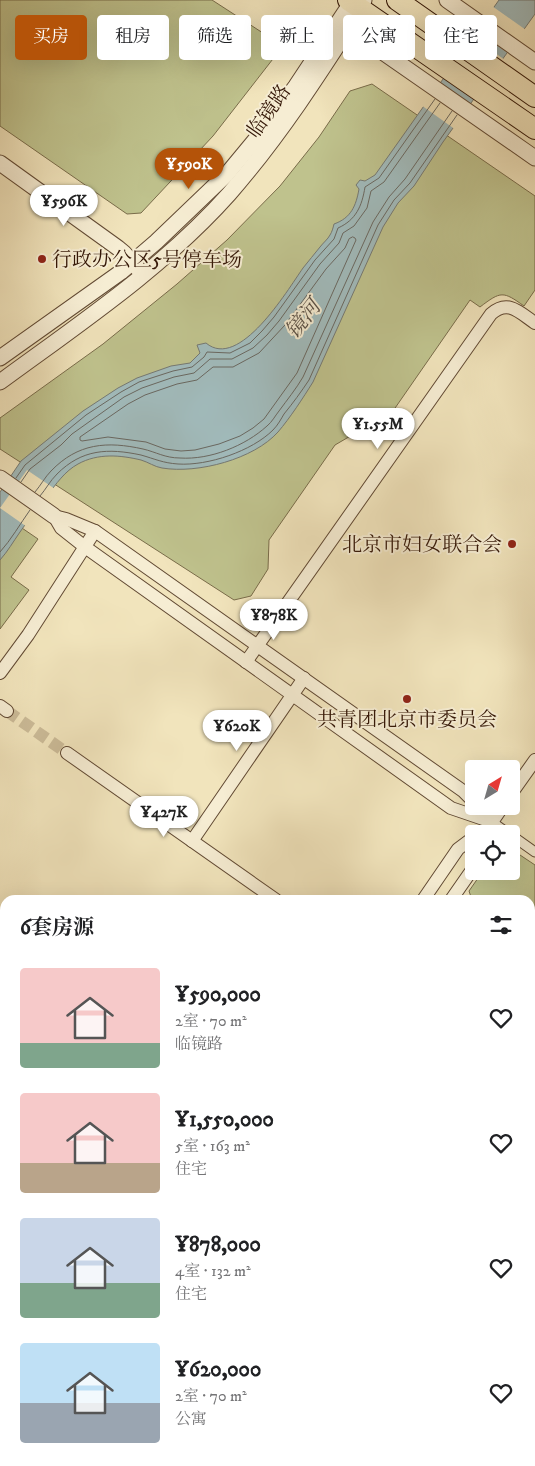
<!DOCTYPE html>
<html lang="zh">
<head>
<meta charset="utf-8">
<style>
  body { margin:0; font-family:"IM FELL DW Pica","Noto Serif SC",serif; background:#f6f6f6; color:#202124; height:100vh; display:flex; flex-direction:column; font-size:19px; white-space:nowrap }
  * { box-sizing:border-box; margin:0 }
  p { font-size:16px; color:#757577 }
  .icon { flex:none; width:28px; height:28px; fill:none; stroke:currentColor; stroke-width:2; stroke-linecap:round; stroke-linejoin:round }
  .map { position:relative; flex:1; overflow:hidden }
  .details { position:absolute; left:0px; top:895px; width:535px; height:571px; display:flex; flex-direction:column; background:#fff; border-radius:15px 15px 0 0; box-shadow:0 5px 20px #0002 }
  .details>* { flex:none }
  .banner { position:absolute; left:15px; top:15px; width:505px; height:45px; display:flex; gap:10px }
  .needle { width:32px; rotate:37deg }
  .buttons { position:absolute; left:465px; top:760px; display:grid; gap:10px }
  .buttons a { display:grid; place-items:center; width:55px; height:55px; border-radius:5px; background:#fff; box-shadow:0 5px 20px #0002; font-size:25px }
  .price { position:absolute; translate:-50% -42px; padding:0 11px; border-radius:18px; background:#fff; color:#222; font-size:16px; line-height:32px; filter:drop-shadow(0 1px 2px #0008) }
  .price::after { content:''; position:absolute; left:50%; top:30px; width:15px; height:11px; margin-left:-8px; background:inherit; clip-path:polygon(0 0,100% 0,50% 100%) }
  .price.selected { background:#b45309; color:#fff }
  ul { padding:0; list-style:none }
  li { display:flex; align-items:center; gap:15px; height:125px; padding:0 20px }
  li span { display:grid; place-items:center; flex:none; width:140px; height:100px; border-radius:5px; color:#555 }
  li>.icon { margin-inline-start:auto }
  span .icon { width:60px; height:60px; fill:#fffc; stroke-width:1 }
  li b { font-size:21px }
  h2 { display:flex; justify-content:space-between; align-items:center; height:60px; padding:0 20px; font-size:21px }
  .pill { padding:0 18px; border-radius:5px; background:#fff; box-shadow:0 5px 20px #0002; font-size:18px; line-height:45px }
  .pill.selected { background:#b45309; color:#fff }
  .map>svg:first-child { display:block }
  .green { fill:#bfc28d; stroke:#796c4a }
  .water { fill:#a1bbbc; stroke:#757973 }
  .pier { fill:#f1e4bc }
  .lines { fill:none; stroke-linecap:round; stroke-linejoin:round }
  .shore { stroke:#6a6861; stroke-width:1 }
  .minor-tunnel { stroke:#cbbb98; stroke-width:12; stroke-dasharray:12 6; stroke-linecap:butt }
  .pedestrian-casing { stroke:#624a34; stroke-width:11 }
  .minor-casing { stroke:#624a34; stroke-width:14 }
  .tertiary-casing { stroke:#624a34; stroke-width:17 }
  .primary-casing { stroke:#331606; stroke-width:22 }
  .pedestrian { stroke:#f6edd3; stroke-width:9 }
  .minor { stroke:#f6edd3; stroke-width:12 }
  .tertiary { stroke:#f6edd3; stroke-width:15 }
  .primary { stroke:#f1e4bc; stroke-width:20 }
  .poi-dot { fill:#8f2418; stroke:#f6edd3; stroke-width:2 }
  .labels { text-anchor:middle; stroke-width:4; stroke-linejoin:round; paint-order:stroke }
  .street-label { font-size:20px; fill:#331606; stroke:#f6edd3 }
  .poi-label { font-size:20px; fill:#331606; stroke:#f6edd3; text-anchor:start }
  .water-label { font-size:21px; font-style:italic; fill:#5a5046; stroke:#f6edd3 }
</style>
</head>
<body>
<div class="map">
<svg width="535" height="1466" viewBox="0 0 535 1466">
  <rect width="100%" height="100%" fill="#f1e4bc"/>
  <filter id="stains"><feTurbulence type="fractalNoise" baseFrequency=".004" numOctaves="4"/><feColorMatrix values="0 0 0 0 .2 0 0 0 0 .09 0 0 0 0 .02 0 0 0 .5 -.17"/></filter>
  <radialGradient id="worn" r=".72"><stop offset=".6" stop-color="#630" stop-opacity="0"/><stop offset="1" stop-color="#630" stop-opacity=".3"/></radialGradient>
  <g class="green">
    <polygon points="0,0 212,0 283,46 213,136 141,213 127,214 0,126"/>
    <path d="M372,84L535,196V290L524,306C503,291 501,291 480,307L470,300L393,411L335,445L269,540L268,569L251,596L234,600L0,449V418L103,344L177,284L227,240L280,186L319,137L350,91Z"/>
    <polygon points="0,513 38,539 11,577 29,590 0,629"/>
    <polygon points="511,849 535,865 535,953 530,949 530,900 472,900 469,891 483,871 511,871"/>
    <polygon points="530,1002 535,1005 535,1462 530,1458"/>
    <polygon points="0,1134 5,1138 5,1461 469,1461 475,1466 0,1466"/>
  </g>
  <g class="water">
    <path d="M499,0H535V14L443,142L414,186L398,203L383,227L313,382C303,398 290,418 278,432C254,459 198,474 162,468C155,467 148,462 141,460C120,455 98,453 78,464C65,471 56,484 47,496C38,508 28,520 20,532C13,542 8,551 0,560V492L21,461L83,411L118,388L137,378L171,366L190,363L200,353L197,345L206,343C239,371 287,291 303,268C309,261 314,254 320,247C323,243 328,239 330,235C332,232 333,228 334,224C351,218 356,206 359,189L356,185L360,180L365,181L375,175Z"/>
    <polygon points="0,1220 5,1223 5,1320 0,1317"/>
    <polygon points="155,1461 311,1461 316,1466 167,1466"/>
  </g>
  <g class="pier">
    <polygon points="492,6 526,30 509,54 475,30"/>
    <polygon points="471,36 505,60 478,98 444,74"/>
    <polygon points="438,81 473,105 456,130 421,105"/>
    <polygon points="27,470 55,489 27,527 0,508"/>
  </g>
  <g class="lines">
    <g class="shore">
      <polygon points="353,237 355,238 356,240 297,373 264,419 253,428 240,436 219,444 195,450 181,451 165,449 146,442 108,437 82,441 80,440 80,437 128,404 145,395 177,384 197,380 213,367 233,367 259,353 285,325 326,269 345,248 349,239"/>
      <path d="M16,478L25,465L86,415L121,392L139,382L173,371L192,367L204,357L207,352L230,353L250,343L262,331L274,317L315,260L334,239L338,228C356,220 362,206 365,187L379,178L435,99"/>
      <polyline points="21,482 30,469 61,445 72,434 124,397 142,388 174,377 194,373 210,359 232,359 253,348 267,335 279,321 320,264 339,243 343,233 354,226 367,208 371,191 384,182 440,103"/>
      <path d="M35,492C41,485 45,477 51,471C78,443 107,441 143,449C156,452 165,458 180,458C210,460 245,446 267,426C272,422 275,416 279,411C287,400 296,389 303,377L373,222L389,197L405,179L452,111"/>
      <path d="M40,496C46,489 50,481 57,474C82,449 108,448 141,455C155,459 163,463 178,464C208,466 252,451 273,430C278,425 281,419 284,414C293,403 301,392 309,380L378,225L394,200L410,183L457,115"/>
      <path d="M0,552C11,540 20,524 30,510"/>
    </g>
    <polyline class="minor-tunnel" points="7,711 67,753"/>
    <defs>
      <g id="pedestrian">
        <polyline points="492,822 509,834"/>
        <polyline points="511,835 535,852"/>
        <polyline points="530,1226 535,1218"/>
        <polyline points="530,1388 535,1380"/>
      </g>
      <g id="minor">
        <polyline points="54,516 61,528 85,547 451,808 492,822"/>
        <polyline points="54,516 66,519 95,531 463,791 474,802"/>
        <path d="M246,662L491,314C508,299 519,312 535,323"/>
        <polyline points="0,673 28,635 95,531"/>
        <polyline points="0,706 7,711"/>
        <polyline points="67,753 276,900"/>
        <polyline points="511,794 535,760"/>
        <polyline points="488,834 492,822 503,806"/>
        <polyline points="192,841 304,678"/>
        <polyline points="423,900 458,849 474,837"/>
        <polyline points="451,900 474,867"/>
        <polyline points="530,961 535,964"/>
        <polyline points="530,989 535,992"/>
        <polyline points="0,1104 5,1108"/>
        <polyline points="510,1461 516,1466"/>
      </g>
      <g id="tertiary">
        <polyline points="447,0 535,62"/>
        <polyline points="361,9 365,29 374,46 535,158"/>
        <polyline points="0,163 118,248 124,253 139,270"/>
        <polyline points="0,358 121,272 156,242 227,174 261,133 296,86 353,0"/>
        <path d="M0,382C79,324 163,268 229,194C279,137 320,73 361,9L364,0"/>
        <polyline points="0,478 54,516"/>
      </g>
      <g id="primary">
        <polyline points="348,0 535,129"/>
        <polyline points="397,0 535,97"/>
      </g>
    </defs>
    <use href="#pedestrian" class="pedestrian-casing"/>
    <use href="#minor" class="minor-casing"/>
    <use href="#tertiary" class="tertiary-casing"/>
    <use href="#primary" class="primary-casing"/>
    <use href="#pedestrian" class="pedestrian"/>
    <use href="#minor" class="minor"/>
    <use href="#tertiary" class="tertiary"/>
    <use href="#primary" class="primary"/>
  </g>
  <g class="poi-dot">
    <circle cx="42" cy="259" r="5"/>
    <circle cx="512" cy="544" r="5"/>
    <circle cx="407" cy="699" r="5"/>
  </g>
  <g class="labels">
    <g class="street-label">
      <text transform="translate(268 111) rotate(-55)" y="7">临镜路</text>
    </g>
    <g class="poi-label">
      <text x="52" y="266">行政办公区5号停车场</text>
      <text x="502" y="551" text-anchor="end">北京市妇女联合会</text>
      <text x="407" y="726" text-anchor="middle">共青团北京市委员会</text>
    </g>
    <g class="water-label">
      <text transform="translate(303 319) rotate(-52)" y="7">镜河</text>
    </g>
  </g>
  <rect width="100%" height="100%" filter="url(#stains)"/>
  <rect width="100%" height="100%" fill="url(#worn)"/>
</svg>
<div class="buttons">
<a><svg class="needle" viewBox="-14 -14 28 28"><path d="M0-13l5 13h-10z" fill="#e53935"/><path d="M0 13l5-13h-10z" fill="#757577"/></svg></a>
<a><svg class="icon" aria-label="locate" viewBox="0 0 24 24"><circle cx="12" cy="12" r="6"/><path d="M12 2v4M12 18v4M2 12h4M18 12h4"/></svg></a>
</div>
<b class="price selected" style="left:189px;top:190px">¥590K</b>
<b class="price" style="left:64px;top:227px">¥596K</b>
<b class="price" style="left:378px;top:450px">¥1.55M</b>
<b class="price" style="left:274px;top:641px">¥878K</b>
<b class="price" style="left:237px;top:752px">¥620K</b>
<b class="price" style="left:164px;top:838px">¥427K</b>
<div class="banner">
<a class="pill selected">买房</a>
<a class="pill">租房</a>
<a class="pill">筛选</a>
<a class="pill">新上</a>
<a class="pill">公寓</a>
<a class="pill">住宅</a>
</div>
<section class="details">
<h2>6套房源<svg class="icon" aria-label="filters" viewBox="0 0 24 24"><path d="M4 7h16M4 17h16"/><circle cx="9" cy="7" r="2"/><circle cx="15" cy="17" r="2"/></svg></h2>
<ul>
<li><span style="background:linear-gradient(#f6c9c9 75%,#7fa58c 0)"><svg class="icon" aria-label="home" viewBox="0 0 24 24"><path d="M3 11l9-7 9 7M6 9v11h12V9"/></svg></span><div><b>¥590,000</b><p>2室 · 70 m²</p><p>临镜路</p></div><svg class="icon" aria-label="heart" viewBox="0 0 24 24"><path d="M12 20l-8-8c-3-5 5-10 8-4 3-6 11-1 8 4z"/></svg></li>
<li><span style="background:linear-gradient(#f6c9c9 70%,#b9a48a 0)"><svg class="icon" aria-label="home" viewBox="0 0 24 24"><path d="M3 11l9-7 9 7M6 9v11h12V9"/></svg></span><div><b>¥1,550,000</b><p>5室 · 163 m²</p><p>住宅</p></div><svg class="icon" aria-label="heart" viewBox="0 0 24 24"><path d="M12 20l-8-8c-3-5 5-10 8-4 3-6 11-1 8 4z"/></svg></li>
<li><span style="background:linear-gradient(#c9d6e8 65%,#7fa58c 0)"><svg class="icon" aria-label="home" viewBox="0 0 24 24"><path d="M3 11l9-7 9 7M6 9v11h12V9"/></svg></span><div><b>¥878,000</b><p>4室 · 132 m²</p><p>住宅</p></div><svg class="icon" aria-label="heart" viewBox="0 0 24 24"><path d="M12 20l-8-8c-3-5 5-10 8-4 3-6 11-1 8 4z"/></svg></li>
<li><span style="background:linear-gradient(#bfe0f5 60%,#9aa5b1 0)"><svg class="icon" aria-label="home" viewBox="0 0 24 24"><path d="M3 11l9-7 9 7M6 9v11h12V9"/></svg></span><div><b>¥620,000</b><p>2室 · 70 m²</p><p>公寓</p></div><svg class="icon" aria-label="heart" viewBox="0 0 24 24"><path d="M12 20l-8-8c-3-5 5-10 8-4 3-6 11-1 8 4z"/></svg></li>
</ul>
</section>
</div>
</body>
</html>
